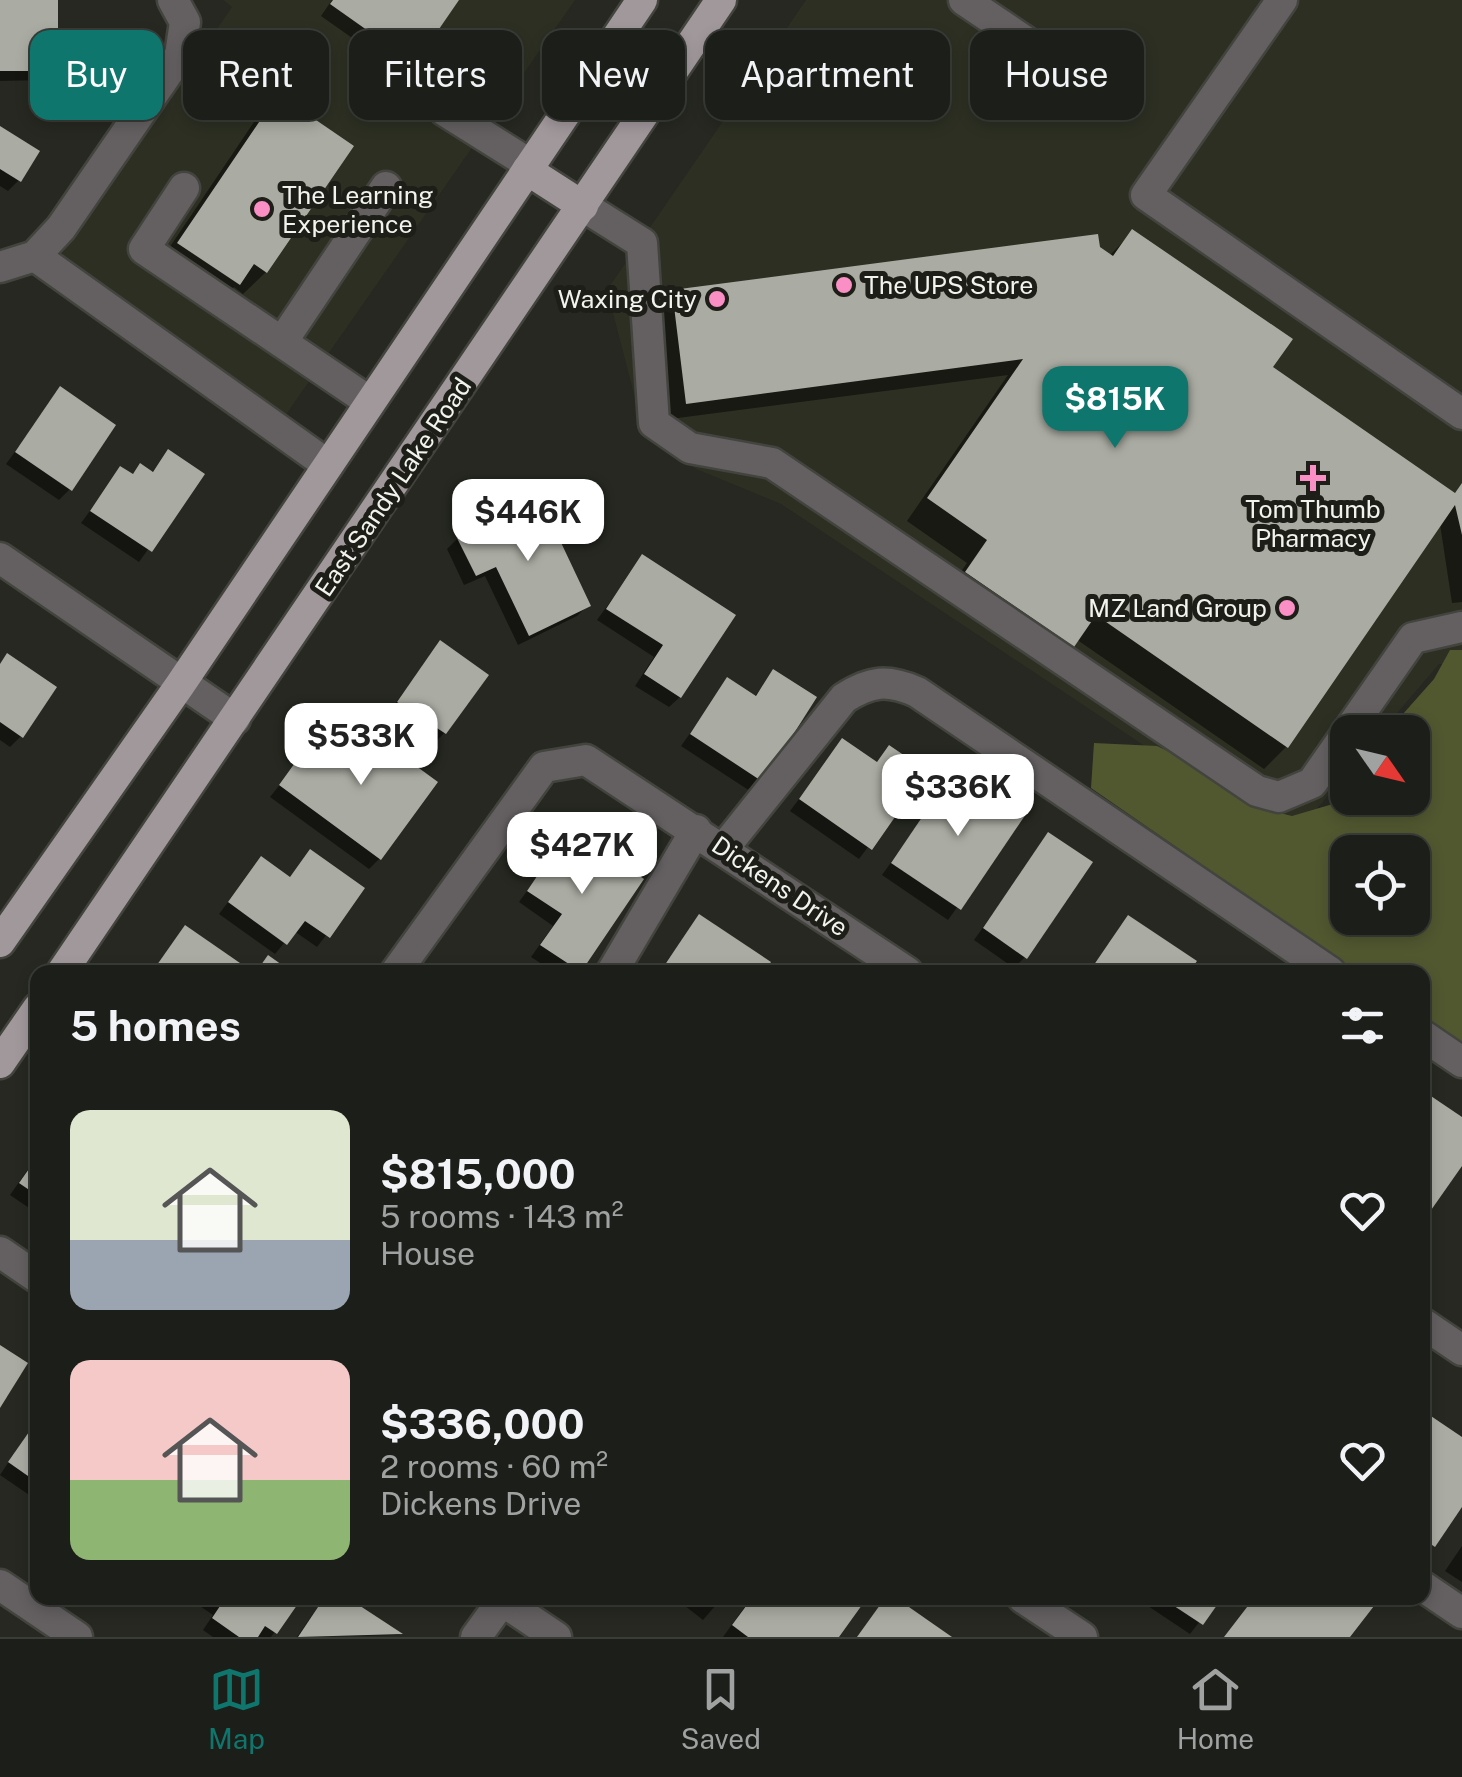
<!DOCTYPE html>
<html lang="en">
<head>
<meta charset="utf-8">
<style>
  body { margin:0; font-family:"Public Sans",sans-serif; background:#292b26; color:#f1f3f6; height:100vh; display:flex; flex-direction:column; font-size:38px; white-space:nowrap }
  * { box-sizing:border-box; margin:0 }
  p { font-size:32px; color:#a0a2a2 }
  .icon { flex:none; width:55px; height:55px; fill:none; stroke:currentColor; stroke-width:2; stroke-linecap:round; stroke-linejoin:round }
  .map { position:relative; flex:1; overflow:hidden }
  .side { position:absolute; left:30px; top:965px; width:1400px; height:640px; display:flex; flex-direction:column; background:#1c1e19; border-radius:20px; box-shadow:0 5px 15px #0003,0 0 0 2px #3a3c38 }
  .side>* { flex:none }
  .banner { position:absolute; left:30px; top:30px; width:1402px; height:90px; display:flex; gap:20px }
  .needle { width:65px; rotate:124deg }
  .controls { position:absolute; left:1330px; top:715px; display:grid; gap:20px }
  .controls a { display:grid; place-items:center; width:100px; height:100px; border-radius:20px; background:#1c1e19; box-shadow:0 5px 15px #0003,0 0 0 2px #3a3c38; font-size:50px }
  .price { position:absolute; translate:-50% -85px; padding:0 22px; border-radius:20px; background:#fff; color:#222; font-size:32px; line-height:65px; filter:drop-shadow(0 2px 5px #0008) }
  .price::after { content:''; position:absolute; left:50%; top:60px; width:30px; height:22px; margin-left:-15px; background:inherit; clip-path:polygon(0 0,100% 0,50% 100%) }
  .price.on { background:#0f766e; color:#fff }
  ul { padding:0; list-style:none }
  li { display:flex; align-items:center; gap:30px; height:250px; padding:0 40px }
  li span { display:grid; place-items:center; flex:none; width:280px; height:200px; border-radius:20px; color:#555 }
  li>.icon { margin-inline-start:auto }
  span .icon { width:120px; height:120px; fill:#fffc; stroke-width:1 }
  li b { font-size:42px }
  h2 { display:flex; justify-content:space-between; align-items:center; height:120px; padding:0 40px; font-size:42px }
  .tag { padding:0 35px; border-radius:20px; background:#1c1e19; box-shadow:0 5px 15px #0003,0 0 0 2px #3a3c38; font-size:35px; line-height:90px }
  .tag.on { background:#0f766e; color:#fff }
  .tabs { display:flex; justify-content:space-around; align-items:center; height:140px; border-top:2px solid #3a3c38; background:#1c1e19; font-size:28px; color:#a0a2a2 }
  .tabs a { display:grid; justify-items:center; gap:5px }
  .tabs .on { color:#0f766e }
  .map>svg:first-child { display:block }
  .built { fill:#2c2f22 }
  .forest { fill:#515830; fill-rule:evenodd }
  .shadow { fill:#0007 }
  .building { fill:#aaaca3 }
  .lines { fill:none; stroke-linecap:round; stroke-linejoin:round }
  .minor-casing { stroke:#43443e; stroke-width:35 }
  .major-casing { stroke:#43443e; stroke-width:35 }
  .minor { stroke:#646062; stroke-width:30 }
  .major { stroke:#a1989c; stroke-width:30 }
  .poi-dot { fill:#fa8fc6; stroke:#1d1e17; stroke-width:4 }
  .labels { text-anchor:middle; stroke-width:10; stroke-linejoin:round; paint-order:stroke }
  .poi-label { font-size:25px; fill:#f2f3ee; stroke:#1d1e17; text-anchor:start }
  .street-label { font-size:25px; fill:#f2f3ee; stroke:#1d1e17 }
</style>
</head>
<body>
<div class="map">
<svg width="1462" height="1637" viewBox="0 0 1462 1637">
  <rect width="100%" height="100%" fill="#262821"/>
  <g class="built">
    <polygon points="223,0 575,0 285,416 61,255 232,7"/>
    <polygon points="806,0 1462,0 1462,665 1439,664 1381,732 1348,732 1347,773 1289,842 781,504 696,469 643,429 607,290"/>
  </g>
  <path class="forest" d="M1450,650H1462V1046L1423,1018L1422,972H1357L1091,788L1094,743L1157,746L1204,768L1264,809L1292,816L1343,801L1347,793L1348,798H1412V732H1387L1434,679ZM1348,852H1412V918H1348Z"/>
  <g class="shadow">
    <polygon points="0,0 56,0 56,69 45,80 0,81"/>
    <polygon points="332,0 456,0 402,73 321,16"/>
    <polygon points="278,97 266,272 243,294 234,287 216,306 157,266 256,119"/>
    <polygon points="0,129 19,180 8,191 0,186"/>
    <polygon points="1133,232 1270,368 1453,495 1462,485 1462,602 1452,603 1440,524 1286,747 1264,769 1076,639 1050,668 945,595 967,563 907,521 1008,375 670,419 656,310 673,293 1098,248 1109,256"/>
    <polygon points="60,390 70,489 59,500 6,464"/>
    <polygon points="169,453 201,475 139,562 81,523 121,469 131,476 141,466 151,473"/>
    <polygon points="458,538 588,605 577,616 518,645 485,576 464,585 447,549"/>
    <polygon points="642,558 680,697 669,707 635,686 654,657 597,620"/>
    <polygon points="440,644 444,733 434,744 388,713"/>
    <polygon points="8,656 21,736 10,747 0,740 0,664"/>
    <polygon points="774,672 761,780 750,791 681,746 728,680 754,697"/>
    <polygon points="353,723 380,858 369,869 270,797 305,753 320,763"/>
    <polygon points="842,742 875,764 890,748 924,772 859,859 790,811"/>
    <polygon points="957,770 1023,815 948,920 882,875"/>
    <polygon points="570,832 641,880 577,972 554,972 531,957 553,926 519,902"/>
    <polygon points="1049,835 1025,957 1014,968 974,940"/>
    <polygon points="310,852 362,889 317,947 294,931 275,954 219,914 261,859 288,879"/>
    <polygon points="699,917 767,962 761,972 659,972"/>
    <polygon points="1128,918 1194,962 1186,972 1088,972"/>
    <polygon points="185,929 248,972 152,972"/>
    <polygon points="38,1155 38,1214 10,1195"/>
    <polygon points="1422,1413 1462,1440 1462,1502 1423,1556"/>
    <polygon points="38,1418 38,1501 0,1475"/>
    <polygon points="1462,1546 1462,1582 1445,1571"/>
    <polygon points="188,1598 299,1598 271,1637 213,1637 203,1630 213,1615"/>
    <polygon points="324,1598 343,1598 400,1635 297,1637"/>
    <polygon points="675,1598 722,1598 703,1620"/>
    <polygon points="751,1598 864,1598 836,1637 723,1637"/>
    <polygon points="1136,1598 1218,1598 1190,1634"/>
  </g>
  <g class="building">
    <rect x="0" y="0" width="58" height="71"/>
    <polygon points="333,0 459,0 415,64 330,4"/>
    <polygon points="278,94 354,146 267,273 254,264 240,285 177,243"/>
    <polygon points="0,126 40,151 21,182 0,169"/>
    <polygon points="1132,229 1293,339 1273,367 1455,493 1462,483 1462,535 1455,505 1288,748 1096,615 1074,647 965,572 987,540 927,498 1023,359 686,404 672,290 1098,234 1100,247 1113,256"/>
    <polygon points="60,386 116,425 72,491 15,452"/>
    <polygon points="168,449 205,474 152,552 90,511 120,466 133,474 140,463 153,472"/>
    <polygon points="539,496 591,606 529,636 496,567 476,576 456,536"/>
    <polygon points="642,554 736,615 681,698 644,674 663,645 606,609"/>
    <polygon points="440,640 489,675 446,734 397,702"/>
    <polygon points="7,653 57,687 23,738 0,722 0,664"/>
    <polygon points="773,669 817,697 763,782 690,734 727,677 756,696"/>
    <polygon points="353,720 438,782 381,860 279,785 305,749 322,762"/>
    <polygon points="842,738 877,762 889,745 927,771 872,850 799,799"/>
    <polygon points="956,767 1026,814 961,910 891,863"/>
    <polygon points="569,829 644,879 581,972 540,945 562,914 527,891"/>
    <polygon points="1048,832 1093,862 1027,959 983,928"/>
    <polygon points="310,849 365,888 330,938 305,921 287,945 228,902 261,856 290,877"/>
    <polygon points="699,914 771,962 764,972 660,972"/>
    <polygon points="1128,915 1197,961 1189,972 1089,972"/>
    <polygon points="185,925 253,972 152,972"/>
    <polygon points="268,955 292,972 256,972"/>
    <polygon points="1422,1090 1462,1117 1462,1166 1422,1223"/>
    <polygon points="38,1156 38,1196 19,1183"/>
    <polygon points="0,1345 28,1363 0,1408"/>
    <polygon points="1422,1410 1462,1437 1462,1507 1435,1547 1422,1538"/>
    <polygon points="38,1419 38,1483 8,1462"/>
    <polygon points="213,1598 302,1598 277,1634 265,1626 258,1637 239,1637 212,1618 222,1603"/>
    <polygon points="324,1598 348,1598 403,1634 298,1637"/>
    <polygon points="752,1598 867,1598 839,1637 748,1637 732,1625"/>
    <polygon points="885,1598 896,1598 952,1637 857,1637"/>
    <polygon points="1162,1598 1222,1598 1203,1625"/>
    <polygon points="1254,1598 1308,1598 1314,1602 1317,1598 1363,1598 1374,1606 1350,1637 1224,1637"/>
  </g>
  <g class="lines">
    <defs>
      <g id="minor">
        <polyline points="964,0 1096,89"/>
        <polyline points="1282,0 1146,195 1462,414"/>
        <polyline points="445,111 531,165"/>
        <polyline points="184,188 144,249 370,402"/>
        <polyline points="583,206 642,243 654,423 690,448 772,463 1257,791 1279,797 1312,783 1413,638 1462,627"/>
        <polyline points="35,256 328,465"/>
        <polyline points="0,267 35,256 61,228 180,55 185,22 173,0"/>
        <polyline points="282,342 386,187"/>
        <polyline points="0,558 235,719"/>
        <path d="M724,848L844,698C871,681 887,679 917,692L1330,972"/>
        <polyline points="396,972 544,767 586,760 907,972"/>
        <polyline points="612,972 696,830"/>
        <polyline points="1422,1035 1462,1062"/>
        <polyline points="0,1252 38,1278"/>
        <polyline points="1422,1323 1462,1350"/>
        <polyline points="0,1585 77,1637"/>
        <polyline points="1422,1586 1462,1613"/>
        <polyline points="498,1598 556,1637"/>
        <polyline points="1023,1598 1082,1637"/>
        <polyline points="476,1637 502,1601"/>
      </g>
      <g id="major">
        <polyline points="527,170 583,206"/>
        <polyline points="0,942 180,685 642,0"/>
        <polyline points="62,972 721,0"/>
        <polyline points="0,1063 38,1008"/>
      </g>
    </defs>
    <use href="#minor" class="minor-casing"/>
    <use href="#major" class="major-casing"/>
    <use href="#minor" class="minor"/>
    <use href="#major" class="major"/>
  </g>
  <g class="poi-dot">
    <circle cx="262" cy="209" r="10"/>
    <circle cx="844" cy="285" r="10"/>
    <circle cx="717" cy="299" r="10"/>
    <path d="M1308 463h10v10h10v10h-10v10h-10v-10h-10v-10h10z"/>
    <circle cx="1287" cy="608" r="10"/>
  </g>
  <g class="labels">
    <g class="poi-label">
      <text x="282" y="204">The Learning<tspan x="282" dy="29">Experience</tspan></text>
      <text x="864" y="294">The UPS Store</text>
      <text x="697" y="308" text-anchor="end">Waxing City</text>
      <text x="1313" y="518" text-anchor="middle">Tom Thumb<tspan x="1313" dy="29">Pharmacy</tspan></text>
      <text x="1267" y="617" text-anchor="end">MZ Land Group</text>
    </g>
    <g class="street-label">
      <text transform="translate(393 487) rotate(-56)" y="9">East Sandy Lake Road</text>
      <text transform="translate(780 886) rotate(34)" y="9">Dickens Drive</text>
    </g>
  </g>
</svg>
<div class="controls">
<a><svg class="needle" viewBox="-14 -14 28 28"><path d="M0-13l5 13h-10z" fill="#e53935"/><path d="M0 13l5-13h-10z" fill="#a0a2a2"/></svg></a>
<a><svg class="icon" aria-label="locate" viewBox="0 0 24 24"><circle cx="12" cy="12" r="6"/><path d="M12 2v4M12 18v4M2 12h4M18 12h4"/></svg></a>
</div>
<b class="price on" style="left:1115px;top:451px">$815K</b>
<b class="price" style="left:528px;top:564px">$446K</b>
<b class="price" style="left:361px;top:788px">$533K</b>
<b class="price" style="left:958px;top:839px">$336K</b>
<b class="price" style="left:582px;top:897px">$427K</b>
<div class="banner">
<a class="tag on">Buy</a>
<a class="tag">Rent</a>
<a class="tag">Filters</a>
<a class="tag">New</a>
<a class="tag">Apartment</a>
<a class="tag">House</a>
</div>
<section class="side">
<h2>5 homes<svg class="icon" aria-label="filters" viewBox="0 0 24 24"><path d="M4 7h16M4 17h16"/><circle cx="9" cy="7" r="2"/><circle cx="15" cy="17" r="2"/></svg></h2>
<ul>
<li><span style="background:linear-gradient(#dfe7d0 65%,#9aa5b1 0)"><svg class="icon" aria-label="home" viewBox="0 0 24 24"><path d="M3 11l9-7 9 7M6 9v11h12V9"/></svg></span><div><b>$815,000</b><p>5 rooms · 143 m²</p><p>House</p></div><svg class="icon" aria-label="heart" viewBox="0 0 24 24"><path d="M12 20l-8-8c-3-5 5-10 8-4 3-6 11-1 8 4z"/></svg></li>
<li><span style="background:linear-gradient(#f6c9c9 60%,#8fb573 0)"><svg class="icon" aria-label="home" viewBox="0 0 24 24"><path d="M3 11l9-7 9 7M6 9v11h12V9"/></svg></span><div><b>$336,000</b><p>2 rooms · 60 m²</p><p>Dickens Drive</p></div><svg class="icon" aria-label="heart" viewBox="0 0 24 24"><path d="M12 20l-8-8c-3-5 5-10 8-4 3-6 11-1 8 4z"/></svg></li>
</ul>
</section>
</div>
<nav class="tabs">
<a class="on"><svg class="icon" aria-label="map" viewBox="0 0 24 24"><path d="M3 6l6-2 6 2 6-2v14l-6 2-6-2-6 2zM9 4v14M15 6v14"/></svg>Map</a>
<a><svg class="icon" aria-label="saved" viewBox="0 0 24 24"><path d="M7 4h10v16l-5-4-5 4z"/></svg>Saved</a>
<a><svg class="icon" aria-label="home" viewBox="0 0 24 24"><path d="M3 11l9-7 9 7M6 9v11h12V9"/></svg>Home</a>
</nav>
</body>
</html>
